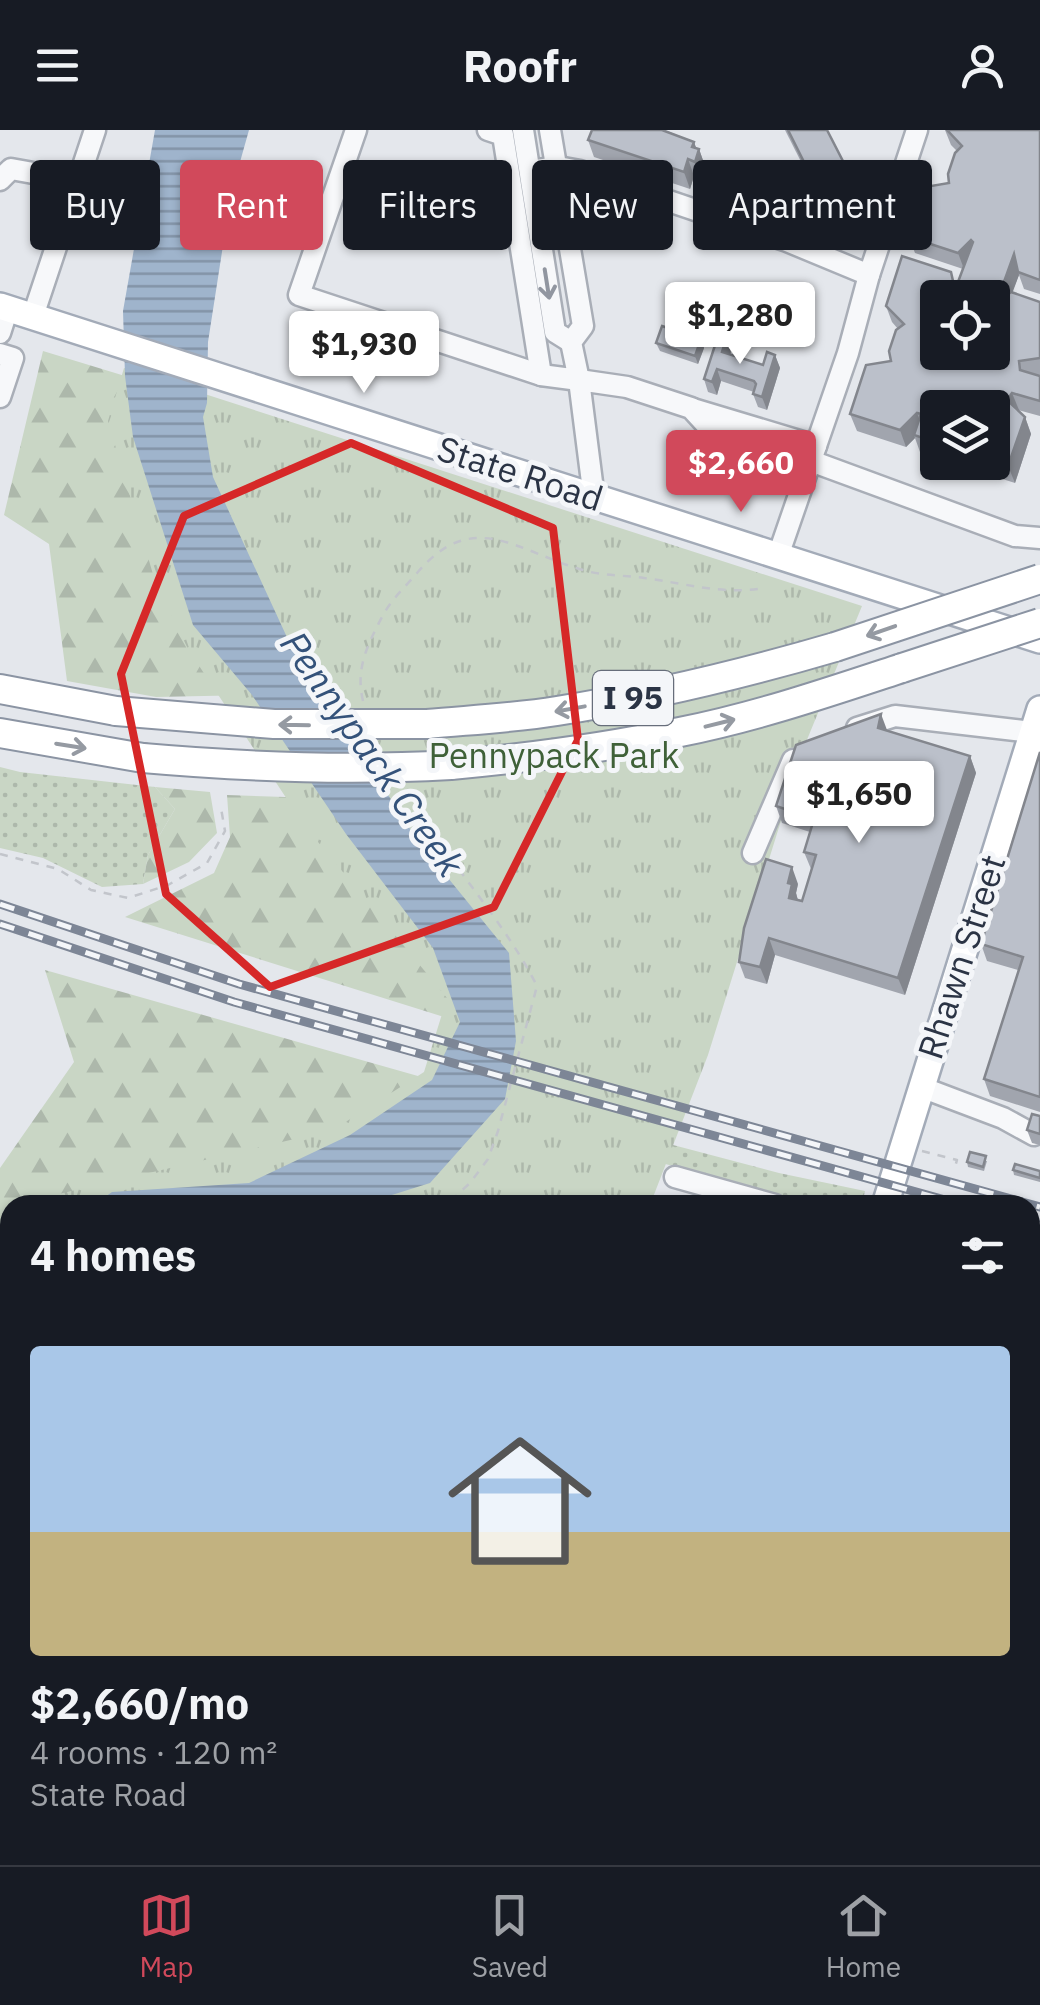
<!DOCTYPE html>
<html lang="en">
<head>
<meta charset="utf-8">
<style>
  body { margin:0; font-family:"IBM Plex Sans",sans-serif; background:#242831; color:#f1f3f6; height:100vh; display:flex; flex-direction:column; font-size:38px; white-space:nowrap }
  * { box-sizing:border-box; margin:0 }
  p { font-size:32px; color:#9ea1a6 }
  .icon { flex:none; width:55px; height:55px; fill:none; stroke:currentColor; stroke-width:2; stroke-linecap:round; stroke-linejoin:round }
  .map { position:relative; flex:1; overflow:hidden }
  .drawer { position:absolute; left:0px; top:1065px; width:1040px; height:670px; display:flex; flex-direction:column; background:#171b24; border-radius:30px 30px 0 0; box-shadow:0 2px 8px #0004 }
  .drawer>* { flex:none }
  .top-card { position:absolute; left:30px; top:30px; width:980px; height:90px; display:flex; gap:20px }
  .controls { position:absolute; left:920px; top:150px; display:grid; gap:20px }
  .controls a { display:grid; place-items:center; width:90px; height:90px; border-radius:10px; background:#171b24; box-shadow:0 2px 8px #0004; font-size:50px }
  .price { position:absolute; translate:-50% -85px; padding:0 22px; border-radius:10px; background:#fff; color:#222; font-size:32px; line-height:65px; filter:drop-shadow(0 2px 5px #0008) }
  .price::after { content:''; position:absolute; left:50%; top:60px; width:30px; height:22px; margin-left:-15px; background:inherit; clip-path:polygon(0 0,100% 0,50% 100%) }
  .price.selected { background:#d1495b; color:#fff }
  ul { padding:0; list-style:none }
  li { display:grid; align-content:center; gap:20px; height:530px; padding:0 30px }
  li span { display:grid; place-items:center; height:310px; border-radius:10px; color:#555 }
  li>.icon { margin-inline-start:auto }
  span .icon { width:180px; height:180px; fill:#fffc; stroke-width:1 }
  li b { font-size:42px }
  h2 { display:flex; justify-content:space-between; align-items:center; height:120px; padding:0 30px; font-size:42px }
  .chip { padding:0 35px; border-radius:10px; background:#171b24; box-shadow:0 2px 8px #0004; font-size:35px; line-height:90px }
  .chip.selected { background:#d1495b; color:#fff }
  header { display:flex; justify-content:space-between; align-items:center; height:130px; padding:0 30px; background:#171b24; font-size:45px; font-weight:800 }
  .menu { display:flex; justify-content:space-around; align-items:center; height:140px; border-top:2px solid #363941; background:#171b24; font-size:28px; color:#9ea1a6 }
  .menu a { display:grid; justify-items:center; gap:5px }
  .menu .selected { color:#d1495b }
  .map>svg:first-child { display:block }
  .grass { fill:url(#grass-dots) }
  .forest { fill:url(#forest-firs) }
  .park { fill:url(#park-tufts) }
  .water { fill:url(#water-rules) }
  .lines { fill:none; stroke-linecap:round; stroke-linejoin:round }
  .minor-casing { stroke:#a9aeb7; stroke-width:25 }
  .major-casing { stroke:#a3abb8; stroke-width:30 }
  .highway-casing { stroke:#8b94a3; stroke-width:32 }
  .path { stroke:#c2c5cb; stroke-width:2.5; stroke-dasharray:8 8; stroke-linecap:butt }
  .minor { stroke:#f7f8fa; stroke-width:20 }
  .major { stroke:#fff; stroke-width:25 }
  .highway { stroke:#fff; stroke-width:28 }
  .rail-casing { stroke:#7d8696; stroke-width:9 }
  .rail { stroke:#f4f6f9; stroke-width:5; stroke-dasharray:15; stroke-linecap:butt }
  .highway-bridge-casing { stroke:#8b94a3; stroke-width:32; stroke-linecap:butt }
  .highway-bridge { stroke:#fff; stroke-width:28 }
  .wall { fill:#a1a5ae }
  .shaded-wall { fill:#83868d }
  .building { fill:#bbc0ca; stroke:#83868d; stroke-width:2.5; fill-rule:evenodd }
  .oneway { stroke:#9196a0 }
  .oneway2 { stroke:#959aa2 }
  .marked { fill:none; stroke:#d62828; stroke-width:8; stroke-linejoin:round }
  .labels { text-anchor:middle; stroke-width:10; stroke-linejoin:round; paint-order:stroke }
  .shield { fill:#f4f6f9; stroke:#676e7b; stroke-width:2.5 }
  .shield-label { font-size:32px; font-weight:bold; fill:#2b3445 }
  .street-label { font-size:35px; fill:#2b3445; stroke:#f4f6f9 }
  .park-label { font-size:35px; fill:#3f6138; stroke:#f4f6f9 }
  .water-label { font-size:38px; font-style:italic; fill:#34527a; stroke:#f4f6f9 }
</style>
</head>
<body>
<header><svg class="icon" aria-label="menu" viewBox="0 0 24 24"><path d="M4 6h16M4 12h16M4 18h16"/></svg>Roofr<svg class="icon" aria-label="person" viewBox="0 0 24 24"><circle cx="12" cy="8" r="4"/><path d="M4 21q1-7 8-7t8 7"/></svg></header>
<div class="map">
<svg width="1040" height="1735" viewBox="0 0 1040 1735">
  <defs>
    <pattern id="grass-dots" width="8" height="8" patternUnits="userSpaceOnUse" patternTransform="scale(2.5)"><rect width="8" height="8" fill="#c9d6c5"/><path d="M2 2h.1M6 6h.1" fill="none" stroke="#adb8ab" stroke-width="1.8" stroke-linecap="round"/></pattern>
    <pattern id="forest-firs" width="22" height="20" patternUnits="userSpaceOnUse" patternTransform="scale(2.5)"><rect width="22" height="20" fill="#c9d6c5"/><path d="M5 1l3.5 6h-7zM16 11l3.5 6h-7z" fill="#adb8ab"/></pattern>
    <pattern id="park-tufts" width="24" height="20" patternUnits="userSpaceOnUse" patternTransform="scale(2.5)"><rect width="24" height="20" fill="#c9d6c5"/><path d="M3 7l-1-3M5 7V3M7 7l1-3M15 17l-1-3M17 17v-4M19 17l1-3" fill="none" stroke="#adb8ab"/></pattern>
    <pattern id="water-rules" width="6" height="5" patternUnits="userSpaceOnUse" patternTransform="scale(2.5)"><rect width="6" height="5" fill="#9fb4cc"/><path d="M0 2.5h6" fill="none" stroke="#8293a7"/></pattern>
  </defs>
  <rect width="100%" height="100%" fill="#e4e7ec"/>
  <g class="grass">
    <polygon points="0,637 20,642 155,657 175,679 148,725 143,754 102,757 43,728 0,718"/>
    <polygon points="639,1006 779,1043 865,1061 862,1075 816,1075 658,1032 613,1075"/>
  </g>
  <g class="forest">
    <polygon points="43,221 125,246 252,565 156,567 67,551 49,414 4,385"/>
    <polygon points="155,657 210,662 217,703 189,732 143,754 148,725 175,679"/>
    <polygon points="227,665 316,668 433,818 460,892 125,787 214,743 230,707"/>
    <polygon points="45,840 432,950 350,1005 94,1075 10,1075 10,1121 0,1132 0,1038 74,932"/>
  </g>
  <g class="park">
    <polygon points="124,238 862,476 804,617 708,925 650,1075 39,1075 50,1066 333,1000 424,942 447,868 304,695 188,519 155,451 108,291"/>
    <polygon points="10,1099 10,1462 0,1458 0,1108"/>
    <polygon points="0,1494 10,1498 10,1719 0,1727"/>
  </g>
  <polygon class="water" points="155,0 249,0 231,64 208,212 207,273 203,287 213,347 303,542 329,574 418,711 509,823 516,911 505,969 430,1053 360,1075 94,1075 112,1062 249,1053 350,1005 432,950 460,892 433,818 346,704 252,565 193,495 133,307 125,246 123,181"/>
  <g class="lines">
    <defs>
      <g id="minor">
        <polyline points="356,0 299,165 541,245 579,250 571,212 583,196 550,0"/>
        <polyline points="488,0 503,5 541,245"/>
        <polyline points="523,0 555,202 571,212"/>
        <polyline points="530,41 558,37 580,41 787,111 869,145"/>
        <polyline points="0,50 11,39 78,51"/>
        <polyline points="33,186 95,0"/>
        <polyline points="0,203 8,178"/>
        <polyline points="0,224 13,228 0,267"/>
        <polyline points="693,279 816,316"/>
        <polyline points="811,331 1015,406 1040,408"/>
        <polyline points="594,368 579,250 627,257 691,278 713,302 808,338"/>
        <polyline points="778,426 848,223 869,145 917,0"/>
        <polyline points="857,598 895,586 1032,602"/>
        <polyline points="753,723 793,630"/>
        <polyline points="921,957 1003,988 1034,1005"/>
        <polyline points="675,1047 775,1075"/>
        <polyline points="1030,1160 1040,1161"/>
        <polyline points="1030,1195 1040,1195"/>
        <polyline points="1030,1455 1040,1431"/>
        <polyline points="0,1476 10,1479"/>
        <polyline points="1030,1533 1040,1505"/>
        <polyline points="1030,1707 1040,1680"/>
        <polyline points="681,1725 709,1735"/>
        <polyline points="728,1735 734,1725"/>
        <polyline points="892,1735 897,1725"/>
        <polyline points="956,1735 959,1725"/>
        <polyline points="1020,1735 1023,1725"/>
      </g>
      <g id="major">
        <polyline points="0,176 1040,510"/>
        <polyline points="885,1075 1040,579"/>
        <polyline points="589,1735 594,1725"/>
      </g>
      <g id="highway">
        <polyline points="0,559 116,581"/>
        <path d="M427,594C470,590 514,588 557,581C652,566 743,544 835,517"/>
        <polyline points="0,603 143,628"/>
        <path d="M451,635C528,628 604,618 680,602C756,587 829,562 902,538"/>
      </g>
    </defs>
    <use href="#minor" class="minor-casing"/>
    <use href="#major" class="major-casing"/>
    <use href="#highway" class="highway-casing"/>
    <g class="path">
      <path d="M363,571C355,538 368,514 383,485C392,469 405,457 417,443C473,377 516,421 583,440C602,446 624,445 644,448C683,453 719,464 758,459"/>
      <path d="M407,659C444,730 501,785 537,856L498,1001L488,1029L470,1053L446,1075"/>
      <polyline points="0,724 58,739 91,760 128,768 168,755 207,733 225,701 221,678"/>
      <polyline points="922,1021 957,1030 955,1037"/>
      <polyline points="922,1075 923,1073"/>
      <polyline points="0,1519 10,1506"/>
    </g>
    <use href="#minor" class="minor"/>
    <use href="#major" class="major"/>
    <use href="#highway" class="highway"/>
    <defs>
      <g id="rail">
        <polyline points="0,774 239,854 1040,1077"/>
        <polyline points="0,794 234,872 963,1075"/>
        <polyline points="1030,1093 1040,1095"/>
        <polyline points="1030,1122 1040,1122"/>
        <polyline points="11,1735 25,1725"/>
      </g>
    </defs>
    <use href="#rail" class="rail-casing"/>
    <use href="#rail" class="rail"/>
    <defs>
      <g id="highway-bridge">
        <polyline points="835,517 1040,449"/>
        <polyline points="902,538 1040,493"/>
        <polyline points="116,581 274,594 427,594"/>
        <path d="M143,628C246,637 348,641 451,635"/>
      </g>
    </defs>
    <use href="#highway-bridge" class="highway-bridge-casing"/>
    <use href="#highway-bridge" class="highway-bridge"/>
  </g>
  <g class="wall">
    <polygon points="592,0 665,0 694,12 696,18 699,19 705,36 701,48 694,46 690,59 594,27 588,10"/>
    <polygon points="785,0 827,0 868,80 874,97 842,113"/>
    <polygon points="945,0 1040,0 1040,164 1024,159 1019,145 1012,162 1040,172 1040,286 1018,280 1025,287 1031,304 1015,353 965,337 963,332 992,332 992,278 938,278 938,328 920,322 915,308 906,317 857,301 850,284 891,231 898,199 892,192 886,176 956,156 963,139 915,123 909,107 949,53 957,21 951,15"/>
    <polygon points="701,209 704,218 698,234 660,221 656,213"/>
    <polygon points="731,222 730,224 763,235 775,225 780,238 767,280 758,277 753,264 754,262 721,251 717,265 708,262 704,249"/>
    <polygon points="887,601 970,626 976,643 905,865 775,825 767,854 745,848 739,832 798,754 796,763 798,770 802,771 811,739 804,722 810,702 782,693 776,676"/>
    <polygon points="1040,622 1040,982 990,966 984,949 1018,840 987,831 981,814"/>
    <polygon points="1040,986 1040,1015 1032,1013 1027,1000"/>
    <polygon points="987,1031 984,1041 968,1037 967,1032"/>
    <polygon points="1013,1040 1040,1041 1040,1052 1014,1045"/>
    <polygon points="1040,1514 1040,1623 1037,1631 1030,1629 1030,1547 1033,1547 1035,1542 1032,1540 1030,1529"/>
    <polygon points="815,1725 862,1725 857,1735 828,1735 817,1730"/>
  </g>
  <g class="shaded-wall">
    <polygon points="694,12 698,23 699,19 705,36 701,48 695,32 692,17"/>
    <polygon points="688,29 694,46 690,59 684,42"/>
    <polygon points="971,110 977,126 964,139 958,123"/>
    <polygon points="1014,124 1019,145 1002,191 996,174"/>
    <polygon points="701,209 704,218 698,234 695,226"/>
    <polygon points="726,209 731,222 727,234 722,222"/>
    <polygon points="775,225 780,238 767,280 762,267"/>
    <polygon points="717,239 721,251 717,265 712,252"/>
    <polygon points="1012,263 1019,280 1013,286 1007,270"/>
    <polygon points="917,283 923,300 914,305 915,308 906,317 900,300"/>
    <polygon points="1025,287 1031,304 1015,353 1008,336"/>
    <polygon points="881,584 887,600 884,615 878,598"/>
    <polygon points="970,626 976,643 905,865 898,848"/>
    <polygon points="792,737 798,754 796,763 798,771 789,768 788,753"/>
    <polygon points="769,808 775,825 767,854 760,837"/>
    <polygon points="1040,1322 1040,1348 1030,1375 1030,1350"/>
    <polygon points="1039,1599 1040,1623 1037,1631 1034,1623"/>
    <polygon points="855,1725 862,1725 857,1735 849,1735"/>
    <polygon points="939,1725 945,1725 948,1732 947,1735 936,1735"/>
  </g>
  <g class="building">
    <polygon points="592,0 662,0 694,12 692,17 699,19 695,32 688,29 684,42 588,10"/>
    <polygon points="788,0 827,0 868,80 836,96"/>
    <path d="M947,0H1040V150L1018,142L1014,124L996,174L1011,162L1040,172V228L1019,231L1020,240L1040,246V271L1012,263L1007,270L1025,287L1008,336L992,331V278H938V313L914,305L921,284L917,283L900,300L850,284L866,235L891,231L889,221L896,200L904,194L886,176L902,126L951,142L955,160L973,112L971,110L958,123L909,107L925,57L949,53L948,44L955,23L962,16ZM938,168H992V222H938Z"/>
    <polygon points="662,196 701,209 695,226 656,213"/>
    <polygon points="718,206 726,209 722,222 763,235 767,222 775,225 762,267 753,264 756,254 754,251 717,239 712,252 704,249"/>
    <polygon points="881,584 878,598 970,626 898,848 769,808 760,837 739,832 744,798 766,729 792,737 788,753 792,754 789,768 802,771 816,725 804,722 814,689 776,676 796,615"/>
    <polygon points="1040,622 1040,967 984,949 1023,827 981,814"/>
    <polygon points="1032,984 1040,986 1040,1004 1027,1000"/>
    <polygon points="970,1022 986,1026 983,1037 967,1032"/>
    <polygon points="1015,1034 1040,1041 1040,1048 1013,1040"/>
    <polygon points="1039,1215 1040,1322 1030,1350 1030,1241"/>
    <polygon points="1036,1513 1040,1514 1040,1575 1030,1571 1030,1547 1033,1547 1038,1535 1030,1532 1030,1529"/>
    <polygon points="1030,1575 1040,1578 1040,1602 1039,1599 1030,1596"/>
    <polygon points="1030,1596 1039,1599 1037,1603 1040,1604 1034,1623 1030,1621"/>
    <polygon points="822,1725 855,1725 849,1735 844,1735"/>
    <polygon points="911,1725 939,1725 936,1735 905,1735"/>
    <polygon points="968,1725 974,1725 992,1732 990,1735 964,1735"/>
    <polygon points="974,1725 994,1725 991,1732"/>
    <polygon points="629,1727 650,1735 625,1735"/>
  </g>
  <defs><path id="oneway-shaft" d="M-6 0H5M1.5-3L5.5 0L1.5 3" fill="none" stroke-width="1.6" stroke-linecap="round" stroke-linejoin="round" transform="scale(2.5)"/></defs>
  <use class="oneway" href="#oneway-shaft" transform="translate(547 154) rotate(81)"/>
  <g class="oneway2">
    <use href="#oneway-shaft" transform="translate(881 501) rotate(161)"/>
    <use href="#oneway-shaft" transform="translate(570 579) rotate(170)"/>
    <use href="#oneway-shaft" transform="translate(720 593) rotate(-14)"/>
    <use href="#oneway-shaft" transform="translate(294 595) rotate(-179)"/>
    <use href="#oneway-shaft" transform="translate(71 616) rotate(9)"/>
  </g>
  <path class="marked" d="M351,313L553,398L578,610L494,777L270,857L166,764L121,544L184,386Z"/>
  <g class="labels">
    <rect class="shield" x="593" y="541" width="80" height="54" rx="8"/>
    <g class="shield-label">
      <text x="633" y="579">I 95</text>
    </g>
    <g class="street-label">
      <text transform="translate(520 344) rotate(18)" y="12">State Road</text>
      <text transform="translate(962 827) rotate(-72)" y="12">Rhawn Street</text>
    </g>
    <g class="park-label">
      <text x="554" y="638">Pennypack Park</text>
    </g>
    <g class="water-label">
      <text transform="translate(372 624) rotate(55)" y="13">Pennypack Creek</text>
    </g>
  </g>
</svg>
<div class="controls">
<a><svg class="icon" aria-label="locate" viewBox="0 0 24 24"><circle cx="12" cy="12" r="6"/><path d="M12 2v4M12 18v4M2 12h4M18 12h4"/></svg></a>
<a><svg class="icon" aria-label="layers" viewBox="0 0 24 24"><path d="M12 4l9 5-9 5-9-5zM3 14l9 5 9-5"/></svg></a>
</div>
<b class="price" style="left:740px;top:237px">$1,280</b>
<b class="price" style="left:364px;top:266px">$1,930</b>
<b class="price selected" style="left:741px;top:385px">$2,660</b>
<b class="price" style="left:859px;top:716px">$1,650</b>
<div class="top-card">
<a class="chip">Buy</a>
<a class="chip selected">Rent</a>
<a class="chip">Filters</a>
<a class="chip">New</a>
<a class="chip">Apartment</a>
</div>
<section class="drawer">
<h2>4 homes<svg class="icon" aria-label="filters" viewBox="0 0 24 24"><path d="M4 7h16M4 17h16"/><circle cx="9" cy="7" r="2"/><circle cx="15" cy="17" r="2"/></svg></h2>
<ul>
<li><span style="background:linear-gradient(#a9c7e8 60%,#c2b280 0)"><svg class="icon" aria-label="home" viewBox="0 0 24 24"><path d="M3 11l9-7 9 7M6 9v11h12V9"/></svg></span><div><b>$2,660/mo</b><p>4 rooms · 120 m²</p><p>State Road</p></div></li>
</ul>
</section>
</div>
<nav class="menu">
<a class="selected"><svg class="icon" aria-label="map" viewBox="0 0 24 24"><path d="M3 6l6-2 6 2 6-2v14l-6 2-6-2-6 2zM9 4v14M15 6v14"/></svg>Map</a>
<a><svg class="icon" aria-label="saved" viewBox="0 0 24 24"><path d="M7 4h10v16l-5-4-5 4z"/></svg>Saved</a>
<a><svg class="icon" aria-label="home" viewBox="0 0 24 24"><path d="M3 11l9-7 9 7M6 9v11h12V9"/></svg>Home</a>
</nav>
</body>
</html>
